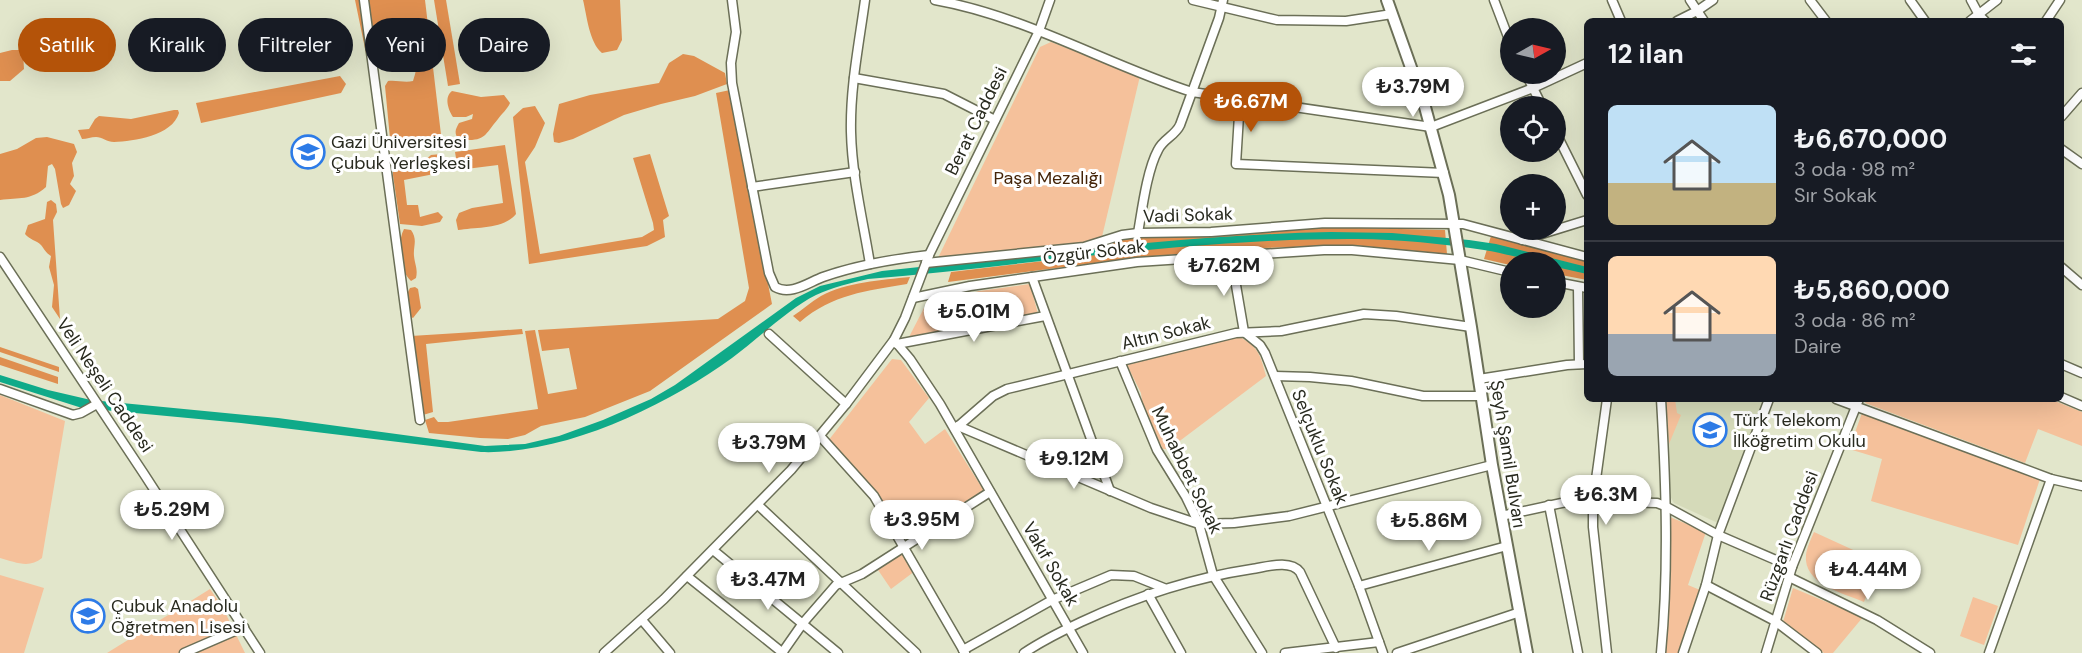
<!DOCTYPE html>
<html lang="tr">
<head>
<meta charset="utf-8">
<style>
  body { margin:0; font-family:"DM Sans",sans-serif; background:#242831; color:#f1f3f6; height:100vh; display:flex; flex-direction:column; font-size:22px; white-space:nowrap }
  * { box-sizing:border-box; margin:0 }
  p { font-size:20px; color:#9ea1a6 }
  .icon { flex:none; width:33px; height:33px; fill:none; stroke:currentColor; stroke-width:2; stroke-linecap:round; stroke-linejoin:round }
  .map { position:relative; flex:1; overflow:hidden }
  .side { position:absolute; left:1584px; top:18px; width:480px; height:384px; display:flex; flex-direction:column; background:#171b24; border-radius:9px; box-shadow:0 6px 24px #0002 }
  .side>* { flex:none }
  .banner { position:absolute; left:18px; top:18px; width:570px; height:54px; display:flex; gap:12px }
  .needle { width:39px; rotate:82deg }
  .fabs { position:absolute; left:1500px; top:18px; display:grid; gap:12px }
  .fabs a { display:grid; place-items:center; width:66px; height:66px; border-radius:50%; background:#171b24; box-shadow:0 6px 24px #0002; font-size:30px }
  .price { position:absolute; translate:-50% -51px; padding:0 14px; border-radius:21px; background:#fff; color:#222; font-size:20px; line-height:39px; filter:drop-shadow(0 2px 3px #0008) }
  .price::after { content:''; position:absolute; left:50%; top:36px; width:18px; height:14px; margin-left:-9px; background:inherit; clip-path:polygon(0 0,100% 0,50% 100%) }
  .price.active { background:#b45309; color:#fff }
  ul { padding:0; list-style:none }
  li { display:flex; align-items:center; gap:18px; height:150px; padding:0 24px }
  li+li { border-top:2px solid #363941 }
  li span { display:grid; place-items:center; flex:none; width:168px; height:120px; border-radius:9px; color:#555 }
  li>.icon { margin-inline-start:auto }
  span .icon { width:72px; height:72px; fill:#fffc; stroke-width:1 }
  li b { font-size:26px }
  h2 { display:flex; justify-content:space-between; align-items:center; height:72px; padding:0 24px; font-size:26px }
  .tag { padding:0 21px; border-radius:27px; background:#171b24; box-shadow:0 6px 24px #0002; font-size:21px; line-height:54px }
  .tag.active { background:#b45309; color:#fff }
  .map>svg:first-child { display:block }
  .built { fill:#d5dab9 }
  .green { fill:#f5c19b }
  .forest { fill:#df8f50 }
  .water { fill:#0faa89 }
  .lines { fill:none; stroke-linecap:round; stroke-linejoin:round }
  .minor-casing { stroke:#6b6f57; stroke-width:11 }
  .major-casing { stroke:#6b6f57; stroke-width:14 }
  .minor { stroke:#fff; stroke-width:8 }
  .major { stroke:#fff; stroke-width:10 }
  .labels { text-anchor:middle; stroke-width:6; stroke-linejoin:round; paint-order:stroke }
  .street-label { font-size:18px; fill:#282a1f; stroke:#fff }
  .poi-label { font-size:18px; fill:#282a1f; stroke:#fff; text-anchor:start }
  .park-label { font-size:18px; fill:#442408; stroke:#fff }
</style>
</head>
<body>
<div class="map">
<svg width="2082" height="653" viewBox="0 0 2082 653">
  <rect width="100%" height="100%" fill="#e2e6cb"/>
  <polygon class="built" points="1666,399 1766,399 1718,523 1674,503 1670,496 1667,462"/>
  <g class="green">
    <polygon points="1051,42 1140,76 1101,241 938,258 1040,47"/>
    <polygon points="1030,284 1038,314 909,337 924,308 979,291"/>
    <path d="M1238,336C1259,347 1260,354 1266,376L1169,449H1163L1143,409L1141,393L1127,365Z"/>
    <polygon points="892,359 901,360 929,398 909,422 925,444 945,429 984,491 929,527 914,501 893,516 872,486 828,441"/>
    <path d="M0,395L65,421L42,558C29,569 15,562 0,558Z"/>
    <polygon points="1666,399 1675,399 1677,413 1681,415 1669,444"/>
    <polygon points="1867,399 2050,399 2082,412 2082,446 2038,429 2025,463 1865,403"/>
    <polygon points="1862,413 2040,479 2018,545 1871,501 1882,459 1849,449"/>
    <polygon points="1670,517 1706,532 1688,585 1700,590 1680,653 1666,653"/>
    <path d="M1814,532L1886,565L1878,584L1872,582L1864,602C1843,593 1803,584 1806,555C1807,547 1811,539 1814,532Z"/>
    <polygon points="903,553 915,571 891,589 878,570"/>
    <polygon points="0,575 44,588 24,653 0,653"/>
    <polygon points="1793,588 1863,617 1833,653 1824,653 1783,622"/>
    <polygon points="210,589 222,606 245,653 107,653"/>
    <polygon points="1973,597 1998,606 1984,645 1960,636"/>
  </g>
  <g class="forest">
    <path d="M355,0H425L442,143L391,149L385,86L388,81C397,80 405,83 413,81C419,64 417,62 404,50L397,52L383,66L369,68Z"/>
    <polygon points="434,0 446,0 460,84 448,86"/>
    <path d="M583,0H620L622,40L617,50L602,53C589,42 587,16 583,0Z"/>
    <polygon points="12,50 19,50 23,53 24,69 10,81 0,81 0,53"/>
    <polygon points="683,54 694,56 725,73 727,84 695,96 661,104 624,115 573,139 559,143 554,142 553,134 559,104 590,95 659,83 669,63"/>
    <polygon points="340,76 346,84 341,93 201,123 196,103"/>
    <polygon points="730,90 772,304 650,391 585,417 541,426 525,435 508,439 480,438 429,433 425,420 434,417 438,422 448,422 538,409 525,331 535,330 548,394 577,389 569,348 542,351 538,330 718,319 745,301 749,288 716,93"/>
    <path d="M452,91L481,97L504,95L510,103C507,110 502,113 498,119C483,137 486,141 459,140C454,133 455,130 459,123L472,119L473,114L466,117H453C448,109 444,97 452,91Z"/>
    <polygon points="535,106 545,123 535,147 525,162 540,254 642,237 654,230 653,223 633,158 650,154 669,216 663,220 665,237 647,246 529,264 513,117 523,108"/>
    <path d="M174,110H178L179,113C172,136 134,141 114,142C107,142 102,137 96,137C91,137 87,139 82,139L78,130L89,129L95,119L99,116L131,119Z"/>
    <path d="M47,137L74,144L77,152L72,163L74,176L70,184L76,191L69,205L63,208L61,204L55,169L52,164L48,166L46,187C30,201 20,197 0,200V154L17,149L36,138Z"/>
    <path d="M505,145L516,214C504,229 476,227 458,230L456,220L459,213L472,208L503,203L498,165L458,170L455,152Z"/>
    <polygon points="441,154 444,157 444,169 439,173 404,180 407,205 418,205 420,217 438,212 443,217 440,222 422,226 400,224 393,175 393,163 424,161 431,155"/>
    <path d="M51,200L56,204L57,212L53,220L60,319L52,307L54,285L49,267L51,256C46,253 45,250 41,245C36,240 30,240 25,234L28,225L45,219L47,202Z"/>
    <polygon points="1311,227 1445,230 1447,254 1352,245 1262,248 1141,257 948,282 951,272 1102,254 1102,243 1130,237"/>
    <path d="M404,229L411,230C418,240 413,246 414,256C415,265 418,269 416,278L411,281C399,270 397,242 404,229Z"/>
    <polygon points="1491,236 1587,260 1587,280 1556,274 1556,262 1510,262 1510,265 1484,259"/>
    <path d="M910,277L907,284C866,291 833,294 800,322L793,316C802,310 811,302 821,296C847,282 881,280 910,277Z"/>
    <polygon points="415,287 418,289 421,308 413,318 409,316 406,296 410,288"/>
    <polygon points="522,329 523,334 426,344 433,412 423,415 411,336"/>
    <polygon points="0,347 59,367 59,372 0,352"/>
    <polygon points="0,357 58,377 58,384 0,365"/>
  </g>
  <path class="water" d="M1331,232L1392,233L1469,240L1496,244L1587,267V274L1556,267V262C1530,262 1509,254 1484,250C1443,244 1399,239 1357,239C1194,238 1031,265 868,279C851,283 833,287 816,295C788,309 758,339 732,358C666,406 564,455 481,452L241,423L82,408L0,382V375L48,390L91,400L278,418L485,446L525,444L559,436L603,420L651,399L675,385L796,298L820,286L882,271C1031,256 1181,235 1331,232Z"/>
  <g class="lines">
    <defs>
      <g id="minor">
        <polyline points="364,0 420,420"/>
        <path d="M732,0L736,32L731,63L732,83L769,273L775,287C791,296 809,282 823,277C857,265 893,259 929,255"/>
        <path d="M865,0C859,44 850,88 851,132C852,176 863,221 870,264"/>
        <path d="M935,0C1025,16 1106,64 1192,92L1431,127L1533,88L1587,63"/>
        <polyline points="1193,0 1277,20 1346,21 1392,14"/>
        <polyline points="1494,0 1510,42"/>
        <polyline points="1612,0 1621,21"/>
        <polyline points="1690,0 1704,21"/>
        <polyline points="1810,0 1826,21"/>
        <polyline points="1910,0 1925,21"/>
        <polyline points="1971,0 1979,15 1985,21"/>
        <polyline points="1677,21 1697,11 1713,0"/>
        <polyline points="1970,21 1997,0"/>
        <polyline points="2046,21 2060,0"/>
        <polyline points="1526,74 1542,106"/>
        <polyline points="854,78 944,94 995,120"/>
        <polyline points="1240,99 1236,164 1444,173"/>
        <polyline points="2061,117 2082,93"/>
        <polyline points="1556,133 1587,195"/>
        <polyline points="2061,149 2082,164"/>
        <polyline points="752,187 855,172"/>
        <path d="M1138,233C1142,210 1147,170 1158,150C1163,139 1175,136 1180,125L1219,18L1223,0"/>
        <polyline points="1522,240 1587,220"/>
        <polyline points="1231,256 1244,332 1260,345 1265,353 1359,586 1383,653"/>
        <polyline points="0,257 144,474 260,653"/>
        <polyline points="926,263 1084,247 1122,235 1138,233 1211,232 1325,223 1463,224 1587,257"/>
        <polyline points="2061,267 2082,285"/>
        <polyline points="1032,277 1110,491"/>
        <polyline points="1556,282 1587,288"/>
        <polyline points="1578,287 1579,364"/>
        <polyline points="913,298 970,286 1137,262 1324,250 1352,250 1460,260 1510,272"/>
        <polyline points="769,334 846,404"/>
        <polyline points="894,340 910,359 940,404 1083,653"/>
        <polyline points="897,344 1045,316"/>
        <polyline points="1120,361 1157,450 1186,497 1199,524 1213,575 1262,653"/>
        <polyline points="2061,364 2082,373"/>
        <polyline points="1275,376 1310,377 1351,381 1423,396 1481,396"/>
        <polyline points="1479,379 1567,365 1587,364"/>
        <polyline points="0,389 73,415 81,413 97,404"/>
        <polyline points="2061,397 2082,406"/>
        <polyline points="1607,399 1593,501 1593,527 1607,653"/>
        <polyline points="1836,399 2019,467 2051,479 2082,486"/>
        <polyline points="958,426 1151,508 1199,524 1234,523 1289,516 1492,465"/>
        <polyline points="955,429 993,396 1007,389 1236,333 1281,331 1364,314 1396,316 1471,327"/>
        <polyline points="820,436 874,496 965,653"/>
        <polyline points="758,505 916,653"/>
        <polyline points="1549,505 1578,653"/>
        <polyline points="1501,516 1571,501 1657,503 1665,506 1718,535 1792,567"/>
        <polyline points="713,550 838,653"/>
        <polyline points="687,576 783,653"/>
        <polyline points="1789,577 1877,620 1930,653"/>
        <polyline points="1706,585 1775,621 1817,653"/>
        <polyline points="1359,586 1507,546"/>
        <polyline points="1148,594 1181,653"/>
        <polyline points="642,620 670,653"/>
        <polyline points="963,650 1052,600 1111,575 1134,576 1164,588"/>
        <polyline points="184,653 244,627"/>
        <polyline points="604,653 664,599 791,470 846,404 894,340 905,318 929,255 1039,31 1050,0"/>
        <polyline points="782,653 803,623 836,585 862,574 990,492"/>
        <path d="M1024,653C1042,641 1062,631 1081,622C1137,596 1192,578 1252,569C1266,567 1290,559 1300,572L1336,648"/>
        <polyline points="1285,653 1379,642"/>
        <polyline points="1397,653 1520,612"/>
        <path d="M1661,653C1669,569 1666,483 1661,399"/>
        <polyline points="1683,653 1706,585 1718,535 1769,399"/>
        <polyline points="1766,653 1792,567 1859,399"/>
        <polyline points="1989,653 2051,479"/>
      </g>
      <polyline id="major" points="1387,0 1425,107 1449,195 1471,327 1492,465 1527,653"/>
    </defs>
    <use href="#minor" class="minor-casing"/>
    <use href="#major" class="major-casing"/>
    <use href="#minor" class="minor"/>
    <use href="#major" class="major"/>
  </g>
  <defs>
    <symbol id="school-ring" viewBox="-11 -11 22 22"><circle r="9.5" fill="#fff" stroke="#2d7be7" stroke-width="1.5"/><path d="M0-5L7-2L0 1L-7-2ZM-4 1L0 2.5L4 1V4Q0 6-4 4Z" fill="#2d7be7"/></symbol>
  </defs>
  <g fill-rule="evenodd">
    <use href="#school-ring" x="289" y="133" width="38" height="38"/>
    <use href="#school-ring" x="1691" y="411" width="38" height="38"/>
    <use href="#school-ring" x="69" y="597" width="38" height="38"/>
  </g>
  <g class="labels">
    <g class="street-label">
      <text transform="translate(976 121) rotate(-64)" y="6">Berat Caddesi</text>
      <text transform="translate(1188 215) rotate(-2)" y="6">Vadi Sokak</text>
      <text transform="translate(1094 252) rotate(-7)" y="6">Özgür Sokak</text>
      <text transform="translate(1166 333) rotate(-14)" y="6">Altın Sokak</text>
      <text transform="translate(105 385) rotate(56)" y="6">Veli Neşeli Caddesi</text>
      <text transform="translate(1320 447) rotate(68)" y="6">Selçuklu Sokak</text>
      <text transform="translate(1508 454) rotate(81)" y="6">Şeyh Şamil Bulvarı</text>
      <text transform="translate(1187 470) rotate(64)" y="6">Muhabbet Sokak</text>
      <text transform="translate(1789 536) rotate(-70)" y="6">Rüzgarlı Caddesi</text>
      <text transform="translate(1051 564) rotate(60)" y="6">Vakıf Sokak</text>
    </g>
    <g class="poi-label">
      <text x="331" y="148">Gazi Üniversitesi<tspan x="331" dy="21">Çubuk Yerleşkesi</tspan></text>
      <text x="1733" y="426">Türk Telekom<tspan x="1733" dy="21">İlköğretim Okulu</tspan></text>
      <text x="111" y="612">Çubuk Anadolu<tspan x="111" dy="21">Öğretmen Lisesi</tspan></text>
    </g>
    <g class="park-label">
      <text x="1048" y="184">Paşa Mezalığı</text>
    </g>
  </g>
</svg>
<div class="fabs">
<a><svg class="needle" viewBox="-14 -14 28 28"><path d="M0-13l5 13h-10z" fill="#e53935"/><path d="M0 13l5-13h-10z" fill="#9ea1a6"/></svg></a>
<a><svg class="icon" aria-label="locate" viewBox="0 0 24 24"><circle cx="12" cy="12" r="6"/><path d="M12 2v4M12 18v4M2 12h4M18 12h4"/></svg></a>
<a>+</a>
<a>−</a>
</div>
<b class="price" style="left:1413px;top:118px">₺3.79M</b>
<b class="price active" style="left:1251px;top:133px">₺6.67M</b>
<b class="price" style="left:1224px;top:297px">₺7.62M</b>
<b class="price" style="left:974px;top:343px">₺5.01M</b>
<b class="price" style="left:769px;top:474px">₺3.79M</b>
<b class="price" style="left:1074px;top:490px">₺9.12M</b>
<b class="price" style="left:1606px;top:526px">₺6.3M</b>
<b class="price" style="left:172px;top:541px">₺5.29M</b>
<b class="price" style="left:922px;top:551px">₺3.95M</b>
<b class="price" style="left:1429px;top:552px">₺5.86M</b>
<b class="price" style="left:1868px;top:601px">₺4.44M</b>
<b class="price" style="left:768px;top:611px">₺3.47M</b>
<div class="banner">
<a class="tag active">Satılık</a>
<a class="tag">Kiralık</a>
<a class="tag">Filtreler</a>
<a class="tag">Yeni</a>
<a class="tag">Daire</a>
</div>
<section class="side">
<h2>12 ilan<svg class="icon" aria-label="filters" viewBox="0 0 24 24"><path d="M4 7h16M4 17h16"/><circle cx="9" cy="7" r="2"/><circle cx="15" cy="17" r="2"/></svg></h2>
<ul>
<li><span style="background:linear-gradient(#bfe0f5 65%,#c2b280 0)"><svg class="icon" aria-label="home" viewBox="0 0 24 24"><path d="M3 11l9-7 9 7M6 9v11h12V9"/></svg></span><div><b>₺6,670,000</b><p>3 oda · 98 m²</p><p>Sır Sokak</p></div></li>
<li><span style="background:linear-gradient(#ffd9b3 65%,#9aa5b1 0)"><svg class="icon" aria-label="home" viewBox="0 0 24 24"><path d="M3 11l9-7 9 7M6 9v11h12V9"/></svg></span><div><b>₺5,860,000</b><p>3 oda · 86 m²</p><p>Daire</p></div></li>
</ul>
</section>
</div>
</body>
</html>
